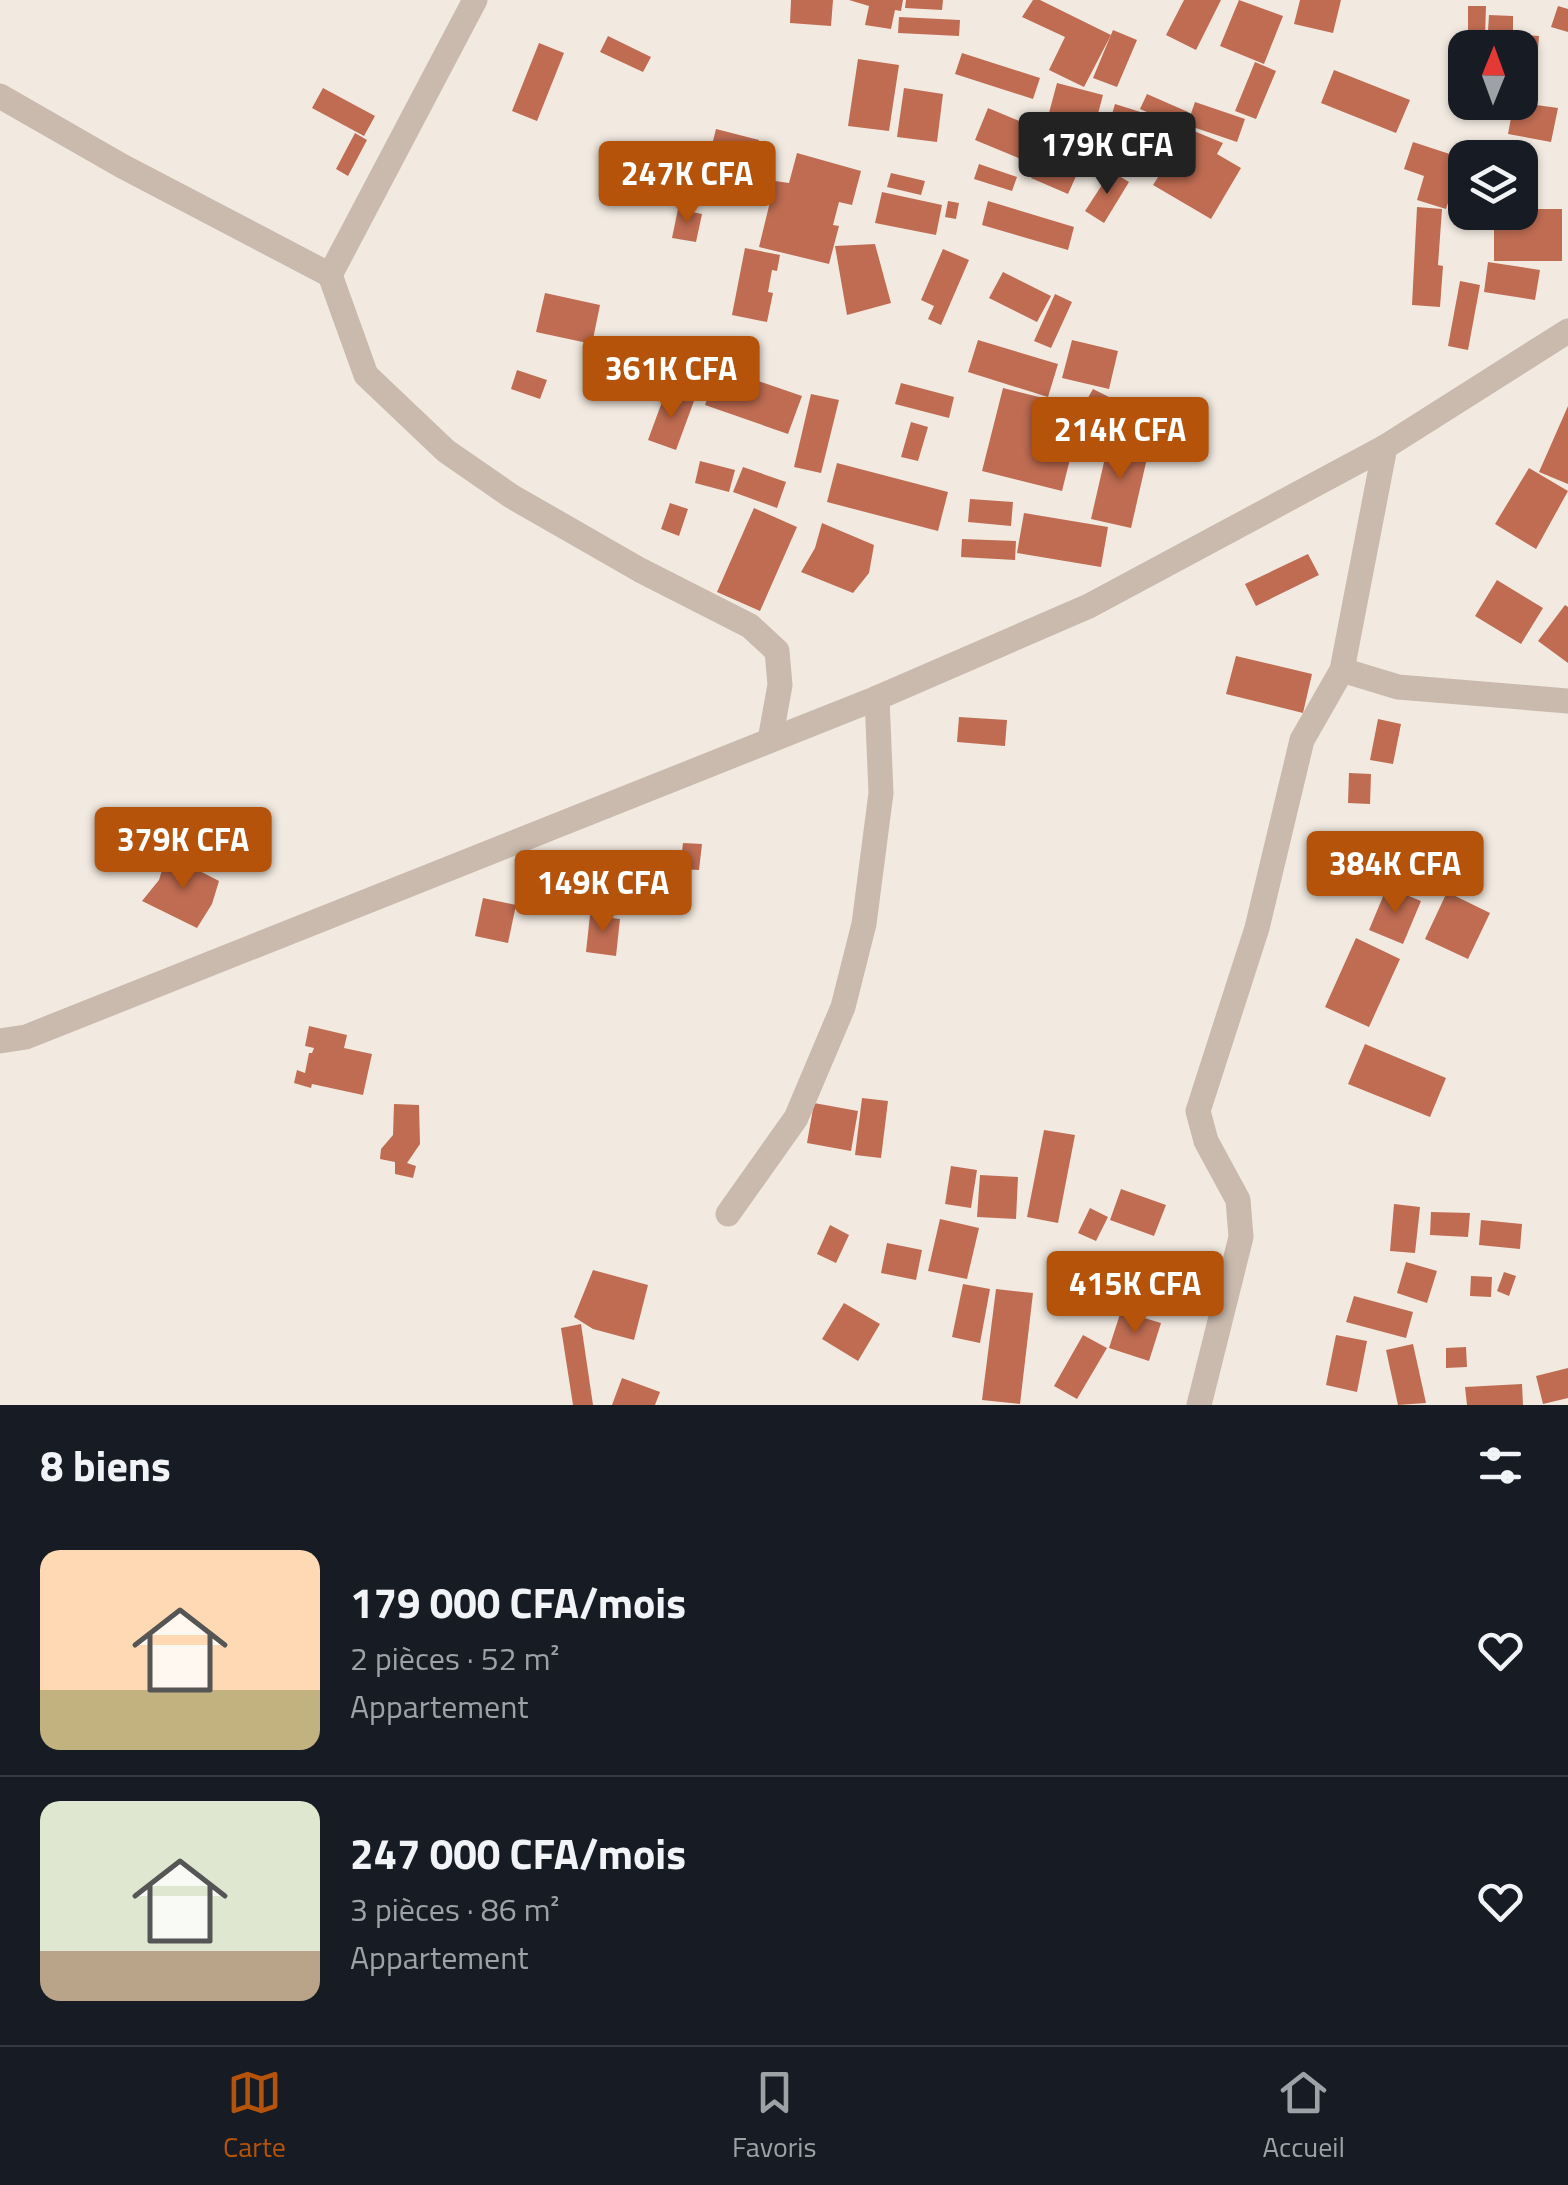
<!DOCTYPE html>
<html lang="fr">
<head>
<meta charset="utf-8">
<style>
  body { margin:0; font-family:"Titillium Web",sans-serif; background:#242831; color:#f1f3f6; height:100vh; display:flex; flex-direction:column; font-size:38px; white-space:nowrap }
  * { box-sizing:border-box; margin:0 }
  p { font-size:32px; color:#9ea1a6 }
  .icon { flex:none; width:55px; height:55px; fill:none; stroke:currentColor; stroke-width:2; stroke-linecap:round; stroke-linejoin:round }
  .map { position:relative; height:1405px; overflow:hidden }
  .side { display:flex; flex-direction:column; background:#171b24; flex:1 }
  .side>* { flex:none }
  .needle { width:65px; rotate:1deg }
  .buttons { position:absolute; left:1448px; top:30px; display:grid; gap:20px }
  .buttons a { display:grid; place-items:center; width:90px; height:90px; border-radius:20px; background:#171b24; box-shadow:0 2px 8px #0004; font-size:50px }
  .price { position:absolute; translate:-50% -85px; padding:0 22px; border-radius:10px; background:#b45309; color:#fff; font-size:32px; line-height:65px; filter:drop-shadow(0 2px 5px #0008) }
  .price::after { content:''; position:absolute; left:50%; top:60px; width:30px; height:22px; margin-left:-15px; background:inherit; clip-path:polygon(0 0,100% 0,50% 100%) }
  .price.selected { background:#222; color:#fff }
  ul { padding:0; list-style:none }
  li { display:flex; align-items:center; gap:30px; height:250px; padding:0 40px }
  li+li { border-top:2px solid #363941 }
  li span { display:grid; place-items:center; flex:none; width:280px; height:200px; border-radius:20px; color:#555 }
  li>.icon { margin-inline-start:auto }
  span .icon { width:120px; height:120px; fill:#fffc; stroke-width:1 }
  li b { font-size:42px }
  h2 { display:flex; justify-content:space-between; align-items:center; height:120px; padding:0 40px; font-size:42px }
  .tabs { display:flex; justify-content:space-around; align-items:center; height:140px; border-top:2px solid #363941; background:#171b24; font-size:28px; color:#9ea1a6 }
  .tabs a { display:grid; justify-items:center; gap:5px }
  .tabs .selected { color:#b45309 }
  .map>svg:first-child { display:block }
  .building { fill:#bf6c52 }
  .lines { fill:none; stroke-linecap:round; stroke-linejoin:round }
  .minor { stroke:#cabaad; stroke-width:25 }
</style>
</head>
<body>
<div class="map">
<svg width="1568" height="1405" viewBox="0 0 1568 1405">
  <rect width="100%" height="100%" fill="#f2eae1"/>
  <g class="building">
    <polygon points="791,0 833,0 831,26 790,23"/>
    <polygon points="849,0 903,0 901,11 895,10 891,29 865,25 869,6"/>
    <polygon points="906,0 943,0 942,10 905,8"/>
    <polygon points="1033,0 1040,0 1111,35 1084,87 1049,70 1065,37 1022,17"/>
    <polygon points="1184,0 1221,0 1196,50 1166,35"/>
    <polygon points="1239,0 1283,16 1264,64 1220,46"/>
    <polygon points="1300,0 1341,0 1333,33 1294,24"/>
    <polygon points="1468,6 1486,6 1485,37 1468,37"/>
    <polygon points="1558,6 1568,9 1568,32 1551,27"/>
    <polygon points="1489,15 1513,16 1513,32 1488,31"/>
    <polygon points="899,17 960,20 959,36 898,33"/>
    <polygon points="1113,30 1137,40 1117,87 1093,78"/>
    <polygon points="1507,34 1539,36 1535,86 1520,85 1520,48 1506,48"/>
    <polygon points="608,36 651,57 643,72 600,52"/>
    <polygon points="539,43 564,53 537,121 512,111"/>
    <polygon points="962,53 1040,78 1033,99 955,74"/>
    <polygon points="858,59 899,65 889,131 848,126"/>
    <polygon points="1255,62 1276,71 1256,119 1235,111"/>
    <polygon points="1334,70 1410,100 1396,133 1321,103"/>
    <polygon points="1057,83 1103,95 1088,151 1042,139"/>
    <polygon points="323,88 375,116 364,136 312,108"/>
    <polygon points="904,88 943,94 937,142 897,137"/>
    <polygon points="1147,94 1188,112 1181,127 1140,109"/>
    <polygon points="1195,102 1245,119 1237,142 1187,125"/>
    <polygon points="1514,102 1558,108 1551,142 1508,134"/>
    <polygon points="1115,104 1150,115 1135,164 1100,154"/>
    <polygon points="988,108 1041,130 1028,162 975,140"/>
    <polygon points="716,129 759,140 752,168 709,157"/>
    <polygon points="1189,129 1223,143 1217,154 1241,168 1211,219 1153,185"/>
    <polygon points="355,133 367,140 348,176 336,169"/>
    <polygon points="1413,142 1465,159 1465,189 1454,185 1446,209 1417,200 1424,176 1404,169"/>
    <polygon points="797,153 861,171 852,205 839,202 833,225 839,226 829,264 759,247 775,181 789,183"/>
    <polygon points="1040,158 1077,174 1068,194 1031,178"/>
    <polygon points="979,164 1017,177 1012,191 974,179"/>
    <polygon points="1111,171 1129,182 1104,223 1085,211"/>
    <polygon points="891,173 925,181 921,195 887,187"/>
    <polygon points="882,192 942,205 936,235 875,223"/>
    <polygon points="948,201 959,203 956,219 945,217"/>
    <polygon points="988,201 1074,227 1068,250 982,225"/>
    <polygon points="1417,207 1442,209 1438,265 1443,266 1440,307 1412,305"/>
    <polygon points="678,209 702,214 696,242 672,238"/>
    <polygon points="1520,209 1562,209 1562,261 1494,261 1494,212 1520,212"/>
    <polygon points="875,244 891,303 847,315 835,246"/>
    <polygon points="745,248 780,255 777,271 772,270 768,292 773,293 767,322 732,315"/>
    <polygon points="943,249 969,260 941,325 928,319 934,306 921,300"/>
    <polygon points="1488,262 1540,270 1535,300 1484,292"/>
    <polygon points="1003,272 1051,296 1037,322 989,298"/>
    <polygon points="1460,281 1480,285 1468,350 1448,346"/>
    <polygon points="545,293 600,305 592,344 536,332"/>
    <polygon points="1055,294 1072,302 1051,348 1034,341"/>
    <polygon points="978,340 1058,364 1048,397 968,372"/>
    <polygon points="1072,340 1118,351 1109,389 1062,378"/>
    <polygon points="677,350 708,361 702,380 670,369"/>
    <polygon points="718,367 802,396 788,434 705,405"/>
    <polygon points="517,370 547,380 540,399 511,389"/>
    <polygon points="901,383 954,397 949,418 895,404"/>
    <polygon points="1003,388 1051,400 1043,432 1075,439 1062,491 982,471"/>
    <polygon points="1093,389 1151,418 1140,439 1081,410"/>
    <polygon points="666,391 694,401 676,450 648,440"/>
    <polygon points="811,394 839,400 821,473 794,467"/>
    <polygon points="1568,406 1568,484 1539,472"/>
    <polygon points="911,422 928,427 918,461 901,457"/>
    <polygon points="1110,436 1150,445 1131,528 1091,519"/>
    <polygon points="700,461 735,470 729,492 695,483"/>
    <polygon points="837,463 948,492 938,531 827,502"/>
    <polygon points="743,467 786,482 777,508 733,492"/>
    <polygon points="1529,468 1568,491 1536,549 1495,524"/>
    <polygon points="970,499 1013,502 1011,526 968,522"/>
    <polygon points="670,503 688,509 679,536 661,529"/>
    <polygon points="754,508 797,527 760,611 717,592"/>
    <polygon points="1024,513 1108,527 1101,567 1017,553"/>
    <polygon points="822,523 874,545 869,573 853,593 801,572 815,548"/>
    <polygon points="962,539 1016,541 1015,560 961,557"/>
    <polygon points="1308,554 1319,575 1256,606 1245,584"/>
    <polygon points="1497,580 1543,608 1521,644 1475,616"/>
    <polygon points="1565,605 1568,607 1568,663 1538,641"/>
    <polygon points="1236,656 1312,674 1303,713 1226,694"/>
    <polygon points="959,717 1007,720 1005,746 957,742"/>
    <polygon points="1378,719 1401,724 1393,764 1370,760"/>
    <polygon points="1349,773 1371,774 1370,804 1348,803"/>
    <polygon points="683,843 702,844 699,870 680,869"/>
    <polygon points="167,854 219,881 212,904 197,928 142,901 159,880"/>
    <polygon points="1387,887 1421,901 1403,944 1369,930"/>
    <polygon points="1447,892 1490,913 1468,959 1425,939"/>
    <polygon points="483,898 516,905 508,943 475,936"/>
    <polygon points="590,915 620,919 616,956 586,952"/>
    <polygon points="1356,938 1400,959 1369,1027 1325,1007"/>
    <polygon points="309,1026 347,1035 344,1048 372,1054 363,1095 312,1084 311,1088 294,1083 297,1070 305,1073 309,1053 312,1053 314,1048 305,1046"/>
    <polygon points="1365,1044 1446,1078 1430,1117 1348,1084"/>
    <polygon points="862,1098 888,1101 881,1158 855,1155"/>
    <polygon points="814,1103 858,1111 851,1151 807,1143"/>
    <polygon points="394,1104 419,1105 420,1144 407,1163 416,1166 413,1178 395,1174 395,1162 380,1159 381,1149 393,1135"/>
    <polygon points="1044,1130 1075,1135 1058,1223 1027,1217"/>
    <polygon points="951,1166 977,1170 971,1208 945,1204"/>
    <polygon points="980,1175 1018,1177 1016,1219 977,1217"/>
    <polygon points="1121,1189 1166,1205 1154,1236 1110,1220"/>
    <polygon points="1394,1204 1420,1207 1415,1253 1390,1251"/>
    <polygon points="1090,1208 1108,1217 1096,1241 1078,1233"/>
    <polygon points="1431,1212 1470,1213 1468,1237 1430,1235"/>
    <polygon points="940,1219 979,1228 967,1279 928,1271"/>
    <polygon points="1481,1220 1522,1224 1520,1249 1479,1245"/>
    <polygon points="830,1225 849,1235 836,1263 817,1254"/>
    <polygon points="887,1243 922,1250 916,1280 881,1273"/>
    <polygon points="1083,1255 1111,1262 1101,1306 1073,1299"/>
    <polygon points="1406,1262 1437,1271 1427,1303 1397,1293"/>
    <polygon points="593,1270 648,1285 634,1340 593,1329 574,1317"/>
    <polygon points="1504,1272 1516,1276 1509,1296 1497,1291"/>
    <polygon points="1471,1276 1492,1277 1491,1297 1470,1296"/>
    <polygon points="963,1284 990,1289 980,1343 952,1337"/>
    <polygon points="996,1289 1033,1293 1020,1404 982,1400"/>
    <polygon points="1354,1296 1413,1312 1406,1338 1346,1322"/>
    <polygon points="844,1303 880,1324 858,1361 822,1339"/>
    <polygon points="1121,1311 1161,1323 1149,1361 1109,1348"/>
    <polygon points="581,1324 593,1405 573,1405 561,1328"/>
    <polygon points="1083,1335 1107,1348 1077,1399 1054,1386"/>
    <polygon points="1336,1335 1367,1341 1357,1392 1326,1385"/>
    <polygon points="1413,1344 1426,1403 1398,1405 1386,1350"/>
    <polygon points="1466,1347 1467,1367 1446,1368 1446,1348"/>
    <polygon points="1568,1368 1568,1398 1543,1404 1536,1376"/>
    <polygon points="622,1378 660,1392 655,1405 612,1405"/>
    <polygon points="1522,1384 1523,1405 1467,1405 1465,1387"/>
  </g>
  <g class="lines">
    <g class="minor">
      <polyline points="0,96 122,166 330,275 366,375 446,451 511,496 640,570 750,626 777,651 780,685 770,740"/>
      <polyline points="330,275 475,0"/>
      <polyline points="1342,670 1398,687 1568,701"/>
      <polyline points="0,1041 26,1037 877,698 1089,606 1385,447 1568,331"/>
      <polyline points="728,1214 796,1118 843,1007 864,924 881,793 877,698"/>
      <polyline points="1199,1405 1241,1237 1238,1200 1206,1141 1198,1111 1257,928 1302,740 1342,670 1385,447"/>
    </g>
  </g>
</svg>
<div class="buttons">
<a><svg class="needle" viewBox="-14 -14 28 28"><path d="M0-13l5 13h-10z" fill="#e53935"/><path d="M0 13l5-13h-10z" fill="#9ea1a6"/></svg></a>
<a><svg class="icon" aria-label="layers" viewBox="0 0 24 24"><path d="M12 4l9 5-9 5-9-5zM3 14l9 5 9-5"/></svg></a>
</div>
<b class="price selected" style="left:1107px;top:197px">179K CFA</b>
<b class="price" style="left:687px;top:226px">247K CFA</b>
<b class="price" style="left:671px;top:421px">361K CFA</b>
<b class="price" style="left:1120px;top:482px">214K CFA</b>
<b class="price" style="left:183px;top:892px">379K CFA</b>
<b class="price" style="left:1395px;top:916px">384K CFA</b>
<b class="price" style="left:603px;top:935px">149K CFA</b>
<b class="price" style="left:1135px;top:1336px">415K CFA</b>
</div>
<section class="side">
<h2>8 biens<svg class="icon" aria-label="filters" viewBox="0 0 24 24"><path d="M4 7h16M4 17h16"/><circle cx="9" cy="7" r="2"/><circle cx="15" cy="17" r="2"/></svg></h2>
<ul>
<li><span style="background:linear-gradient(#ffd9b3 70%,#c2b280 0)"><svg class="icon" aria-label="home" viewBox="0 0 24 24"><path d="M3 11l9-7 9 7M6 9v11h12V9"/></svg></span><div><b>179 000 CFA/mois</b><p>2 pièces · 52 m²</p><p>Appartement</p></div><svg class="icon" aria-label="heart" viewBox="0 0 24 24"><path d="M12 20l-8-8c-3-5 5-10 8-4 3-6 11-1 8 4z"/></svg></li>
<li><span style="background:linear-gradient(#dfe7d0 75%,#b9a48a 0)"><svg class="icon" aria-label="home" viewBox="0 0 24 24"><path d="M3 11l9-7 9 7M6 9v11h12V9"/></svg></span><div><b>247 000 CFA/mois</b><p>3 pièces · 86 m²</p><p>Appartement</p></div><svg class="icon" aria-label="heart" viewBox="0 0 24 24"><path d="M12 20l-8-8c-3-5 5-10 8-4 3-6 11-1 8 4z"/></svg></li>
</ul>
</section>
<nav class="tabs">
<a class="selected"><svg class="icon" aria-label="map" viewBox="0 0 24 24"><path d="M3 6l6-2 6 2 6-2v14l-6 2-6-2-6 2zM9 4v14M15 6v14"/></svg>Carte</a>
<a><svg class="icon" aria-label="saved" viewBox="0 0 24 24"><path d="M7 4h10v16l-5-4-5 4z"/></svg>Favoris</a>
<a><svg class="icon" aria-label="home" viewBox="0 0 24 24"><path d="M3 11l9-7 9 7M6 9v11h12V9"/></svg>Accueil</a>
</nav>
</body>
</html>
